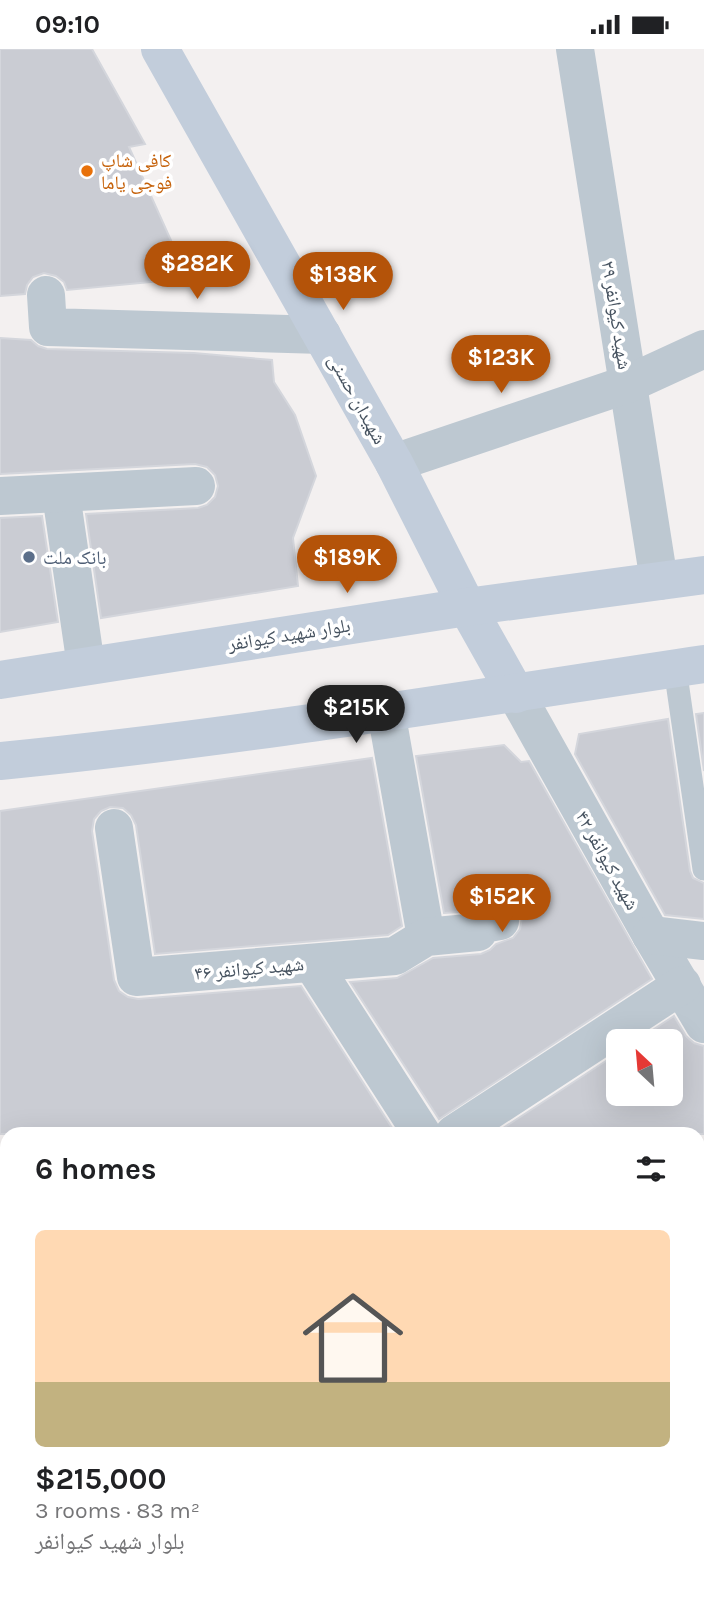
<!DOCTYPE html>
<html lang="en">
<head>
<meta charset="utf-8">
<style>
  body { margin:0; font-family:Karla,"Noto Naskh Arabic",sans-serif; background:#f6f6f6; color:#202124; height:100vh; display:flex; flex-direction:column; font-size:26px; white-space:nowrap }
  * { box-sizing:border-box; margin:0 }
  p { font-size:23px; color:#757577 }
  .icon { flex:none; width:38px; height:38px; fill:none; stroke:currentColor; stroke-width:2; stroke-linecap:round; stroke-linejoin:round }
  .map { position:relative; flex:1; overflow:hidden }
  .side { position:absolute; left:0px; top:1078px; width:705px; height:471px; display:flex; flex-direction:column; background:#fff; border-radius:21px 21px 0 0; box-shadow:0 7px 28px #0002 }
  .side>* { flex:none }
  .needle { width:46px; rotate:334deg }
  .buttons { position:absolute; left:606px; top:980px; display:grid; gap:14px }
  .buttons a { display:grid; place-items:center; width:77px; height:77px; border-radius:10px; background:#fff; box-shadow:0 7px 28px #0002; font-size:35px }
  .price { position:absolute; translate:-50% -60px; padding:0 16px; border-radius:24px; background:#b45309; color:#fff; font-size:23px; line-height:46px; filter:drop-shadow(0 2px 4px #0008) }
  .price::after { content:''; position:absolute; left:50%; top:42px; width:21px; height:16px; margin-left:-10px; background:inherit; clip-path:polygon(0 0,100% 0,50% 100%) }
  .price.current { background:#222; color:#fff }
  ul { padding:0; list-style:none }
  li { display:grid; align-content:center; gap:14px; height:371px; padding:0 35px }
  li+li { border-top:2px solid #e0e0e0 }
  li span { display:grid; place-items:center; height:217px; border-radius:10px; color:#555 }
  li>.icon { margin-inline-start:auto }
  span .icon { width:126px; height:126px; fill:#fffc; stroke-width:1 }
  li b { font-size:30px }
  h2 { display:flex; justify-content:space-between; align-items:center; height:84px; padding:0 35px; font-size:30px }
  .status { display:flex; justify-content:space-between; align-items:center; height:49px; padding:0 35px; background:#fff; direction:ltr }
  .status svg { height:19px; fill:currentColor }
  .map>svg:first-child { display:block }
  .commercial { fill:#fef8ea }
  .building { fill:#caccd3; stroke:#d4d6dc; stroke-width:2 }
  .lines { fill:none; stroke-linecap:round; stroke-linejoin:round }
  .lane { stroke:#bdc8d1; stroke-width:23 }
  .street { stroke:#bdc8d1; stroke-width:38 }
  .secondary { stroke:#c2cddb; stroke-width:38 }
  .food-dot { fill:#e8710a; stroke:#fff; stroke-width:2.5 }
  .service-dot { fill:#5c6f8a; stroke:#fff; stroke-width:2.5 }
  .labels { text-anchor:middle; stroke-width:7; stroke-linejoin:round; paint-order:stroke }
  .food-label { font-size:19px; fill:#c56008; stroke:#fff; text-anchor:start }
  .street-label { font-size:19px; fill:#475360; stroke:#fff }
  .service-label { font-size:19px; fill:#4e5e75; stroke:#fff; text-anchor:start }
</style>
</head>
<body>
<div class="status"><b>09:10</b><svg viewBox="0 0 49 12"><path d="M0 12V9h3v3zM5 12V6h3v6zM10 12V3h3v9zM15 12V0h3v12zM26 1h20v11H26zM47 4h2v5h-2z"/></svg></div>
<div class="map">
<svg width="704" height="1548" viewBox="0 0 704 1548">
  <rect width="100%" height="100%" fill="#f3f0f0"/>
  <polygon class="commercial" points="704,1428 704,1548 664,1548 663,1542 698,1542 698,1433"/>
  <g class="building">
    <polygon points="0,0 92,0 145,95 129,98 173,196 204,228 67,241 64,233 56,227 44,224 33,228 27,236 25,245 0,247"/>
    <polygon points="0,289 31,291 38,297 47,300 194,304 272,311 274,333 295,366 316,427 293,489 298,537 101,569 86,465 198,459 207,456 215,448 218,437 215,426 207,418 195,415 0,425"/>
    <polygon points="42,467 58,573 0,583 0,469"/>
    <polygon points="704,664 704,722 696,665"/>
    <polygon points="668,670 690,822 693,829 704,834 704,870 665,866 575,705 579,685"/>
    <polygon points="504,696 521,713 529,712 652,930 439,1070 350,933 397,929 433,909 481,905 490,901 496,895 513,889 520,880 522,869 517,859 507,851 496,850 473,854 460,863 444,864 416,707"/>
    <polygon points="372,709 402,877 388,886 155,905 136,776 131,766 123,759 110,758 101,762 94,770 92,782 114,931 119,942 128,948 138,950 301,937 396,1085 0,1085 0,762"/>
    <polygon points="674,967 686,987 694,994 704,997 704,1085 494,1085 618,1004 618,1045 670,1045 670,992 636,992"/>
  </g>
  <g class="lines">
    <polyline class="lane" points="675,619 704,820"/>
    <g class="street">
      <polyline points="575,0 659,532"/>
      <polyline points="46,246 48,278 322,286"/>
      <polyline points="394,414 628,335 704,300"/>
      <polyline points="61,445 86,617"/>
      <polyline points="0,447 196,437"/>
      <polyline points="516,645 651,886 704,975"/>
      <polyline points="386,662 426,888"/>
      <polyline points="114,779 136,928 395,907 426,888 478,883 477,876 500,872"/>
      <polyline points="651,886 704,892"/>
      <polyline points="312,914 422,1085"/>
      <polyline points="454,1085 682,936"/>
      <polyline points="0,1375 7,1370"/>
      <polyline points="0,1488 7,1483"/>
    </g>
    <g class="secondary">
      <polyline points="160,0 394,414 467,558 516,645"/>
      <polyline points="0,631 467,558 704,526"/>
      <path d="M0,712C236,689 470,650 704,615"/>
    </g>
  </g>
  <circle class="food-dot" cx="87" cy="122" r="7"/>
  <circle class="service-dot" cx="29" cy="508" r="7"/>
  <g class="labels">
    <g class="food-label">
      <text x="101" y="118">کافی شاپ<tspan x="101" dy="22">فوجی یاما</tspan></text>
    </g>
    <g class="street-label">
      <text transform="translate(617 266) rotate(81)" y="7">شهید کیوانفر ۲۹</text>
      <text transform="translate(358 350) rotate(61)" y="7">شهیدان حسنی</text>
      <text transform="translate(289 585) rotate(-9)" y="7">بلوار شهید کیوانفر</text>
      <text transform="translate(608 811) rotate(61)" y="7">شهید کیوانفر ۴۲</text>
      <text transform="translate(249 919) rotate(-5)" y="7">شهید کیوانفر ۴۶</text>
    </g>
    <g class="service-label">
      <text x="43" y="515">بانک ملت</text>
    </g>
  </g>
</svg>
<div class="buttons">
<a><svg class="needle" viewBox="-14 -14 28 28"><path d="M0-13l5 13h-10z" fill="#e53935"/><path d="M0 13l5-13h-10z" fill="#757577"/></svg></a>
</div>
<b class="price" style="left:197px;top:252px">$282K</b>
<b class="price" style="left:343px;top:263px">$138K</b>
<b class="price" style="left:501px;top:346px">$123K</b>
<b class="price" style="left:347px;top:546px">$189K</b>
<b class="price current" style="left:356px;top:696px">$215K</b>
<b class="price" style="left:502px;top:885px">$152K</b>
<section class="side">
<h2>6 homes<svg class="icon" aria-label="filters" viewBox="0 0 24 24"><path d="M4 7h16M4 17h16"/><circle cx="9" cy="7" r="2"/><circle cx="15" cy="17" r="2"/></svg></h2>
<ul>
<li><span style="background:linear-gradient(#ffd9b3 70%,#c2b280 0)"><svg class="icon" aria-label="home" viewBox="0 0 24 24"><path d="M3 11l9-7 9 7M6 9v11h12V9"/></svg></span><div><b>$215,000</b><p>3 rooms · 83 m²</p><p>بلوار شهید کیوانفر</p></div></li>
</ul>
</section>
</div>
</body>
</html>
